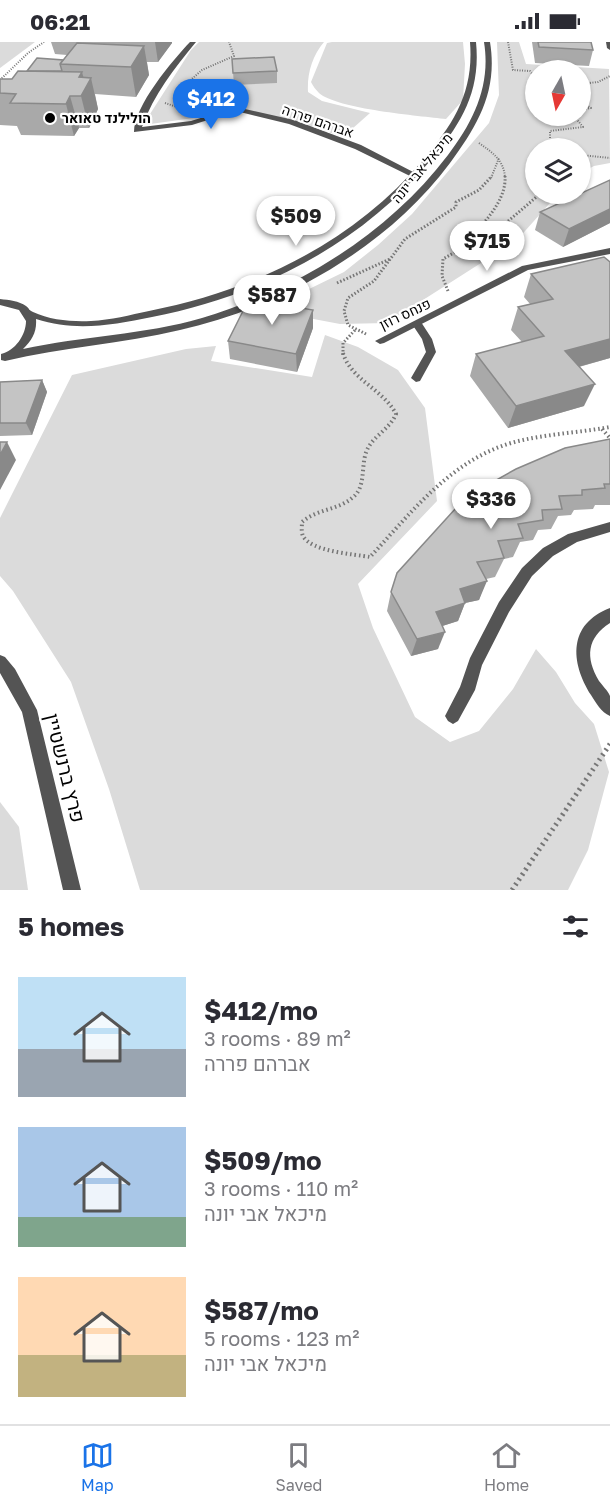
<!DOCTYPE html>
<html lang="en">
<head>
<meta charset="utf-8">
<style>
  body { margin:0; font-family:"Golos Text",Heebo,sans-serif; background:#f7f7f7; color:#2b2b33; height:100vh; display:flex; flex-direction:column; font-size:22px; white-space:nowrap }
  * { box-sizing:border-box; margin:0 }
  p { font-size:20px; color:#7c7c81 }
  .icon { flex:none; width:33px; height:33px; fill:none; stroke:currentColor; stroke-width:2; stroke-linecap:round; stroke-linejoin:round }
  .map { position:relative; height:848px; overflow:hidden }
  .sheet { display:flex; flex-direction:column; background:#fff; flex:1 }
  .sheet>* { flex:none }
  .needle { width:39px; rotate:189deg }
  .buttons { position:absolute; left:525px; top:18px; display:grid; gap:12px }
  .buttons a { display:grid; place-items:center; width:66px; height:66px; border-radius:50%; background:#fff; box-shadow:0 2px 4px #0004; font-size:30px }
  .price { position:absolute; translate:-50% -51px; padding:0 14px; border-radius:21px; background:#fff; color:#222; font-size:20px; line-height:39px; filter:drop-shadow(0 2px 3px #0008) }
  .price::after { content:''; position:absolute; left:50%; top:36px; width:18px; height:14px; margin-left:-9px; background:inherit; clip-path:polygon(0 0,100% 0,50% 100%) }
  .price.selected { background:#1a73e8; color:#fff }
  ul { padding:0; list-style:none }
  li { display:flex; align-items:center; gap:18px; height:150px; padding:0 18px }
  li span { display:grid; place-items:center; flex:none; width:168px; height:120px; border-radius:0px; color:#555 }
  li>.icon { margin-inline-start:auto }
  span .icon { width:72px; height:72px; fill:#fffc; stroke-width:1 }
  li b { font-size:26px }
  h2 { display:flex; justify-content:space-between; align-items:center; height:72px; padding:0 18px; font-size:26px }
  .status { display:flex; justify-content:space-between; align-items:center; height:42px; padding:0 30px; background:#fff; direction:ltr }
  .status svg { height:16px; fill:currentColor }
  .tabs { display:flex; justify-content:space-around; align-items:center; height:84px; border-top:2px solid #e1e1e2; background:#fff; font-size:16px; color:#7c7c81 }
  .tabs a { display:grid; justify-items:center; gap:3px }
  .tabs .selected { color:#1a73e8 }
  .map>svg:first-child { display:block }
  .green { fill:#dbdbdb; fill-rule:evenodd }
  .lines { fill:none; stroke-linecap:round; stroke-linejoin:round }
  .path-far3 { stroke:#767676; stroke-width:2; stroke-dasharray:1 1.5; stroke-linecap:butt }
  .path-far2 { stroke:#767676; stroke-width:3; stroke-dasharray:1.5 2; stroke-linecap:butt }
  .path-far1 { stroke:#767676; stroke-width:4; stroke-dasharray:1.5 3; stroke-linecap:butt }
  .path { stroke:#767676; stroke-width:5; stroke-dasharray:2 4; stroke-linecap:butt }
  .service { fill:#545454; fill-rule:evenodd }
  .minor { fill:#545454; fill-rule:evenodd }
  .tertiary { fill:#545454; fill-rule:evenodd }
  .wall { fill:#a9a9a9 }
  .shaded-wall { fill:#898989 }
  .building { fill:#c4c4c4; stroke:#898989; stroke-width:1.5 }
  .poi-dot { fill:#000; stroke:#fff; stroke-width:2 }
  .labels { text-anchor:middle; stroke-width:4.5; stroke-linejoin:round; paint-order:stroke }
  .far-poi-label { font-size:14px; font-weight:bold; fill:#000; stroke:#fff; text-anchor:start }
  .far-street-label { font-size:14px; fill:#000; stroke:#fff }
  .near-street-label { font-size:20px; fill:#000; stroke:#fff }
</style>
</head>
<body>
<div class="status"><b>06:21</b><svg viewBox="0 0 49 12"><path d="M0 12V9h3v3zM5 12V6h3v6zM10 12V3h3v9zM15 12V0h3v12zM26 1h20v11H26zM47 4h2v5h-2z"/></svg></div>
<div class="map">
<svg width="610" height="848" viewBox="0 0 610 848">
  <rect width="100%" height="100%" fill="#fff"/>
  <g class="green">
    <polygon points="0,0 35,0 0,26"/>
    <path d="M199,0H324C312,14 307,32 308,50L322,59L370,71L343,95L299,80L229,65L201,75L143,83L191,8Z"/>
    <path d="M332,0H463L465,22L463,58L446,77C420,74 337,67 319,51C316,48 313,44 311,40L327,1Z"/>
    <path d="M497,0H519L526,22L609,27L610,121L594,124L581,131L580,106H536V152H558L517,198L387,281L340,282L266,268L344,230L378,203L412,172L489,81L499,53ZM536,28H580V74H536Z"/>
    <polygon points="325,293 358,305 398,328 425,366 437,459 358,542 373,586 415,675 450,700 479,689 513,647 536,607 556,630 575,661 594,682 609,730 588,808 568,848 140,848 109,747 71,640 13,549 0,534 0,476 72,333 186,307 216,304 211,319 312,335"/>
    <polygon points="0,760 19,785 28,848 0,848"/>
  </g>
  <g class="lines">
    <g class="path-far3">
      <polyline points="508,0 513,28 530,29 536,37"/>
      <polyline points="0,38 28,11 44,0"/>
      <polyline points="580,42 598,40 610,34"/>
      <polyline points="228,53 196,51 188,48 186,42 202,28 234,14 229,0"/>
      <polyline points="580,59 591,66 580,68"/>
      <polyline points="165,61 180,66"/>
      <path d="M479,101C493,111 504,118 505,136"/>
      <polyline points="557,106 550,97 550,89 583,85 574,74"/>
      <polyline points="580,113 610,116"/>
      <polyline points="491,136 499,116"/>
    </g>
    <g class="path-far2">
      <path d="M459,207C476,189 507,162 505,134"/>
      <polyline points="337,241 390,217"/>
      <polyline points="448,249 442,234 443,217 507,180 540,152"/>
      <polyline points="366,292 348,283 344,269 348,256 374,239 405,197 456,165 456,160 479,148 492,134"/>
      <polyline points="343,313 343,301 356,287"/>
    </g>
    <g class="path-far1">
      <path d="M343,311C351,338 383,347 396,372C390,387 373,394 367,408C360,424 367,445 352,456C338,468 317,467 302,480C302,484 301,490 303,494C312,510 354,512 370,515C411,471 450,419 511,401C543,392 577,391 610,385"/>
      <polyline points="602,387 610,396"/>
    </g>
    <polyline class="path" points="512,848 610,702"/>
    <g class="service">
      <polygon points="417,279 421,280 432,297 436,310 420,339 416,340 411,336 426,310 422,297 412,282"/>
      <polygon points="610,480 610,490 577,500 553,514 532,534 509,570 482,623 475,648 458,679 453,682 448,679 445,674 460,645 470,616 499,560 522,526 543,506 568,492"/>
      <path d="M610,566V581C587,596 585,615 599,639C602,643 608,649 610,654C610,660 610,668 610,674C601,670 596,661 591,653C570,620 568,582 610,566Z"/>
    </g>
    <g class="minor">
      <path d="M190,0H196C174,27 154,52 142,85L191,79L236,65L294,78L361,103L419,133L412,135L355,107L289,82L236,69L192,83L134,90C134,64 172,19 190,0Z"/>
      <polygon points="606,0 610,0 610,8 607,6"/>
      <polygon points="610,206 610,212 528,228 384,301 380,302 375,299 522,224"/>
    </g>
    <g class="tertiary">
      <path d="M470,0H476C481,50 461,82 430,119C360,203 259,254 152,275C112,283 76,290 36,277C37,290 32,298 23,307C82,294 144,293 202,276C297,248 388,192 448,113C474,79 491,43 484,0H490C498,49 478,83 450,121C387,206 282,265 180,288C122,302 63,305 5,319L1,318V312C15,309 26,293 26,279L19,268L0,263V257C9,258 19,259 26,264C31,268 27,267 33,270C50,278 72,280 91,279C111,278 130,273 149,269C253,249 354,200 423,118C454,81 474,50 470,0Z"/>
      <polygon points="0,613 5,615 15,627 37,668 81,848 63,848 22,670 0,631"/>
    </g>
  </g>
  <g class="wall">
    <polygon points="51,0 172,0 172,1 158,20 147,20 149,33 136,55 95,52 98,67 89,86 79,86 74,94 21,93 17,84 0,83 0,37 12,37 27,29 63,18 67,13 55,12"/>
    <polygon points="532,0 591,0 593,8 589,24 535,21"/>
    <polygon points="232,17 277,29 277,41 234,43"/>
    <polygon points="610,138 610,181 563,205 535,188 540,170"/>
    <polygon points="610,220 610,316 579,325 584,364 508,386 470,334 476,312 522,300 511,288 518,265 530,262 524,255 531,232"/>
    <polygon points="313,286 297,330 230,317 228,299"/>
    <polygon points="42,338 47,350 32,393 0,394 0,340"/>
    <polygon points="610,397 610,463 595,463 593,467 574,468 571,473 558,474 551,487 538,488 533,498 520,500 513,515 504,517 495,535 486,537 479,558 465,561 458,579 442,584 438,607 411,614 387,569 391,550"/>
  </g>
  <g class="shaded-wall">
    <polygon points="155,0 172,0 172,1 158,20"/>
    <polygon points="144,4 149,33 136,55 131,25"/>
    <polygon points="82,30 86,45 91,36 98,67 89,86 81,54 79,35"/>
    <polygon points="70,54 79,86 74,94 66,62"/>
    <polygon points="610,167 610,181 563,205 569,187"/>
    <polygon points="313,268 313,286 297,330 296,312"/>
    <polygon points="610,297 610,316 556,331 565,309"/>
    <polygon points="42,338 47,350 32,393 26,381"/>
    <polygon points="595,342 584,364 508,386 516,364"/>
    <polygon points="7,400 16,418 0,448 0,413"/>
    <polygon points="487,539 479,558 465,561 458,579 430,588 436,570 460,547"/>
    <polygon points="445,590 438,607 411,614 417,597"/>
  </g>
  <g class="building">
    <polygon points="538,0 591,0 593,8 539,5"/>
    <polygon points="77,1 144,4 131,25 60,22"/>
    <polygon points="274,15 277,29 233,31 232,17"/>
    <polygon points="37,16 63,18 60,22 62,29 27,29"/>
    <polygon points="18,29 82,30 79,35 91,36 81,54 70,54 66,62 10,61 16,52 0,51 0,37 12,37"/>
    <polygon points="610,138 610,167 569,187 540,170"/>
    <polygon points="604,215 610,220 610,297 565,309 595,342 516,364 476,312 544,294 518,265 553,257 531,232"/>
    <polygon points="249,257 313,268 296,312 228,299"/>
    <polygon points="42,338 26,381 0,381 0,340"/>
    <polygon points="610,397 610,442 604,442 605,446 582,448 582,453 559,454 562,467 542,468 543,478 518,482 523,496 498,499 504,516 477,520 487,539 460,547 465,561 436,570 445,590 417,597 391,550 397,531 466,455 516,427 565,406"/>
    <polygon points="0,400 7,400 0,413"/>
  </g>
  <circle class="poi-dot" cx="50" cy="76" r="6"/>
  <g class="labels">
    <g class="far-poi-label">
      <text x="62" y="81">הולילנד טאואר</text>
    </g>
    <g class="far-street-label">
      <text transform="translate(318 79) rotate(19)" y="5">אברהם פררה</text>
      <text transform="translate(422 126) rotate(-50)" y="5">מיכאל אבי יונה</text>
      <text transform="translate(405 272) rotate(-25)" y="5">פנחס רוזן</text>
    </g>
    <g class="near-street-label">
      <text transform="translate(65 726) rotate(76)" y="7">פרץ ברנשטיין</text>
    </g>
  </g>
</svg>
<div class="buttons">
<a><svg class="needle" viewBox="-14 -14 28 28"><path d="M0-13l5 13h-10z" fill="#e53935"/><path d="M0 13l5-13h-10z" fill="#7c7c81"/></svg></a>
<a><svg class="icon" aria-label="layers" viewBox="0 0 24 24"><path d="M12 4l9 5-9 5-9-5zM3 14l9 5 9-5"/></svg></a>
</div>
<b class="price selected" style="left:211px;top:88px">$412</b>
<b class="price" style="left:296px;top:205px">$509</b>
<b class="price" style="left:487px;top:230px">$715</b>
<b class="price" style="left:272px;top:284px">$587</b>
<b class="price" style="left:491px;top:488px">$336</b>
</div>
<section class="sheet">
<h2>5 homes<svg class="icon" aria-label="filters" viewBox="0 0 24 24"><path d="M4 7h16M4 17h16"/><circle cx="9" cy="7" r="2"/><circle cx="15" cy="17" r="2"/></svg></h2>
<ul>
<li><span style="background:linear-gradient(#bfe0f5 60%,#9aa5b1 0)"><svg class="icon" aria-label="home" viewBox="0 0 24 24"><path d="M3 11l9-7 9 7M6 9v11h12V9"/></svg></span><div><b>$412/mo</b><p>3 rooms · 89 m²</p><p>אברהם פררה</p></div></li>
<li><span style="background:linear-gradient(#a9c7e8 75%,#7fa58c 0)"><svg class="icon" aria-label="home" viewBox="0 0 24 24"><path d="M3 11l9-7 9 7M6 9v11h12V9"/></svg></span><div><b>$509/mo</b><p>3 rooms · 110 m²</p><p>מיכאל אבי יונה</p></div></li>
<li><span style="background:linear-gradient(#ffd9b3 65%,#c2b280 0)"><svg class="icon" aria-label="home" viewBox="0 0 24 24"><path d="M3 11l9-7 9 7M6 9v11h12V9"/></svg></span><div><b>$587/mo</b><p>5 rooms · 123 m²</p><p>מיכאל אבי יונה</p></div></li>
</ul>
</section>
<nav class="tabs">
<a class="selected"><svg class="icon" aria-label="map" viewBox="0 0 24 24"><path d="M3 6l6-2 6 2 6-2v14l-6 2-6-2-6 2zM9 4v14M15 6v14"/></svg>Map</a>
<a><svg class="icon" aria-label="saved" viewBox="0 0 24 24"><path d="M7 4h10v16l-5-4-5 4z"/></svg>Saved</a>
<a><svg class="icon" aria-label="home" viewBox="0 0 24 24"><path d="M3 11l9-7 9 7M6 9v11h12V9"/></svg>Home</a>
</nav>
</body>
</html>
